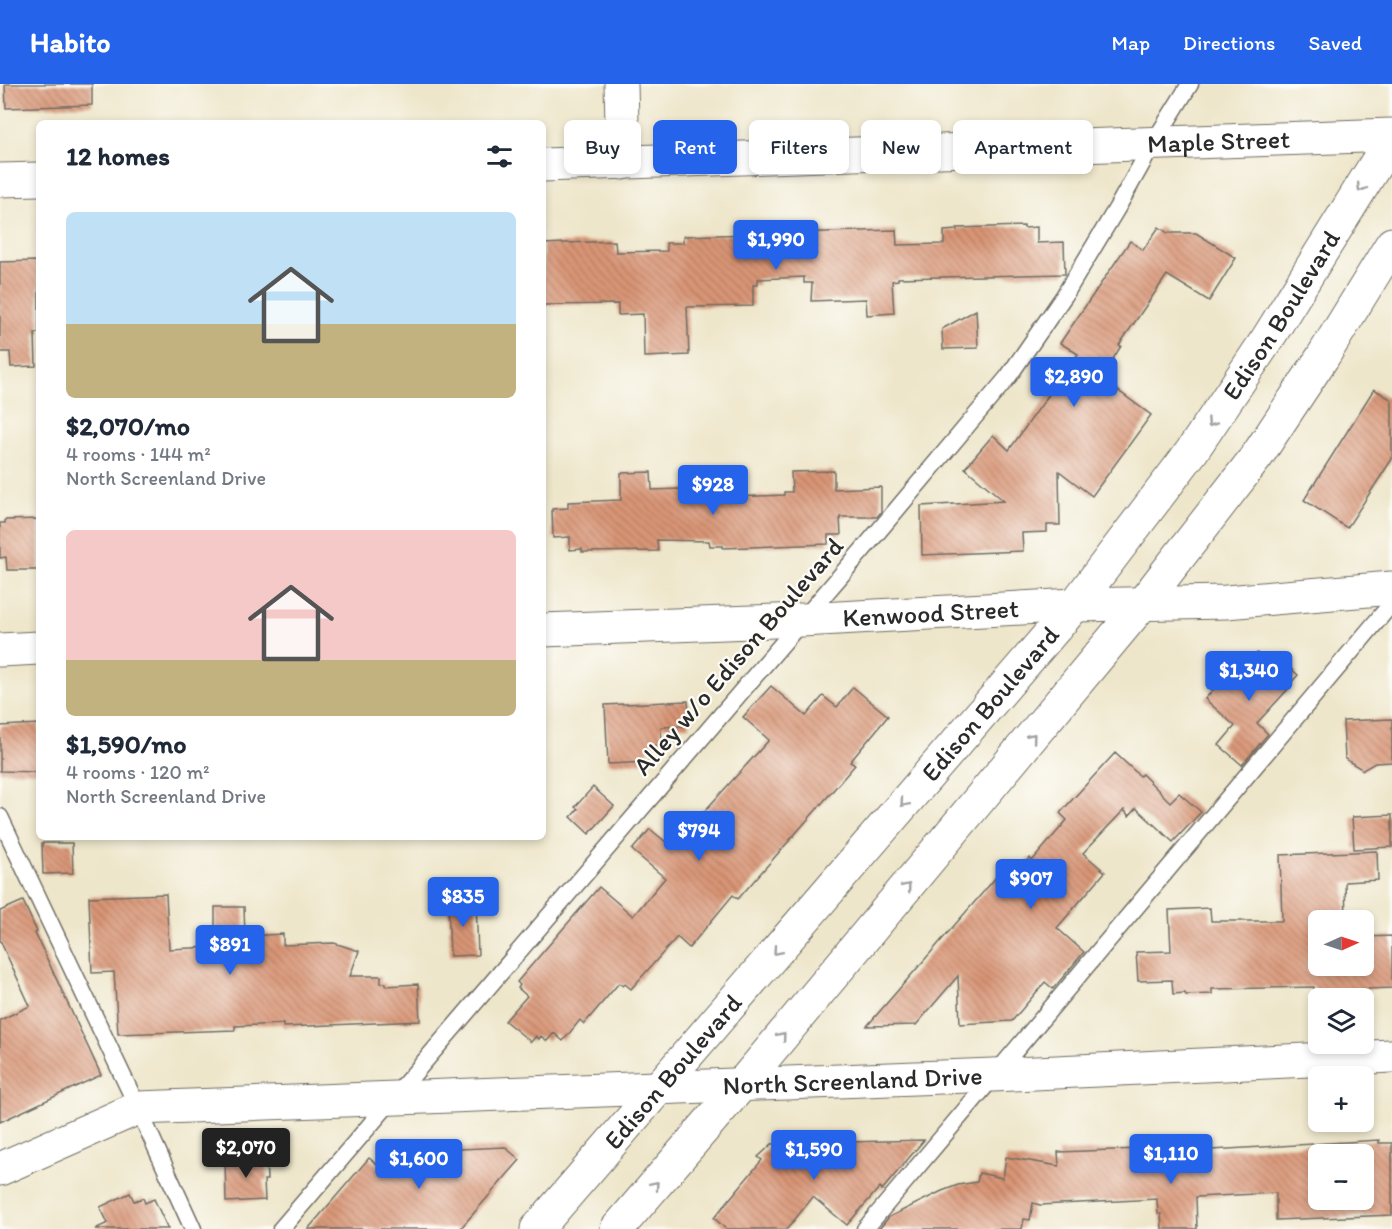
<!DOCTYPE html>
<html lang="en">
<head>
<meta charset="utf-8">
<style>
  body { margin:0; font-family:Itim,sans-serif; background:#f6f6f7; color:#1f2937; height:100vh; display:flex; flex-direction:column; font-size:22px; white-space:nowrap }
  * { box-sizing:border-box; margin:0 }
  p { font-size:20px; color:#747a83 }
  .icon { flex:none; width:33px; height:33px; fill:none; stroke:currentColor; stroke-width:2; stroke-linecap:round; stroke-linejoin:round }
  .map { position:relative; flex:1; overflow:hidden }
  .panel { position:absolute; left:36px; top:36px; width:510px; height:720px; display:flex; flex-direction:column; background:#fff; border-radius:9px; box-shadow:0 3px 9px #0003 }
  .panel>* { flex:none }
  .hud { position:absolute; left:564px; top:36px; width:570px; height:54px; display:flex; gap:12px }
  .needle { width:39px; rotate:87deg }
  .tools { position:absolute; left:1308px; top:826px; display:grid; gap:12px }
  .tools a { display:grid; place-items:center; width:66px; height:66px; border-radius:9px; background:#fff; box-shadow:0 3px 9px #0003; font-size:30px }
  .price { position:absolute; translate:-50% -51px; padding:0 14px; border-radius:6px; background:#2563eb; color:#fff; font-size:20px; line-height:39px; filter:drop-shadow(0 2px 3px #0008) }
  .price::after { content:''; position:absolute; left:50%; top:36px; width:18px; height:14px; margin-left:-9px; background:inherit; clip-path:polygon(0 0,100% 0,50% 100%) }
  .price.selected { background:#222; color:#fff }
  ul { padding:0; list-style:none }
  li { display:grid; align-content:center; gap:12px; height:318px; padding:0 30px }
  li span { display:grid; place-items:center; height:186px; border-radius:9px; color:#555 }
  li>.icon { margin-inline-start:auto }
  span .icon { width:108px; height:108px; fill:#fffc; stroke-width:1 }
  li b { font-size:26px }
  h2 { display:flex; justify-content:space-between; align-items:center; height:72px; padding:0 30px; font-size:26px }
  .tag { padding:0 21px; border-radius:9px; background:#fff; box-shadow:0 3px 9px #0003; font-size:21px; line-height:54px }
  .tag.selected { background:#2563eb; color:#fff }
  header { display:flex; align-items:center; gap:36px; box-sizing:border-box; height:84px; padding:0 30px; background:#2563eb; color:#fff }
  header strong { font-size:28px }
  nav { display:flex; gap:33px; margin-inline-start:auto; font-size:21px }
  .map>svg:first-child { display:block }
  .building { fill:url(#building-back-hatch); fill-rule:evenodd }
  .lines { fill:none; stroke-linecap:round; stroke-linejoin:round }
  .lane-casing { stroke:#6f6c63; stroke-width:19 }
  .street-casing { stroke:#6f6c63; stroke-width:35 }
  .secondary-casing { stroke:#6f6c63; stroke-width:35 }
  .lane { stroke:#fff; stroke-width:16 }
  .street { stroke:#fff; stroke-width:33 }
  .secondary { stroke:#fff; stroke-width:33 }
  .oneway { stroke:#a0a0a0 }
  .labels { text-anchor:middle; stroke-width:4.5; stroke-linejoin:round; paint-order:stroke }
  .street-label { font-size:26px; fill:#2b2b2b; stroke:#fdfcf7 }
</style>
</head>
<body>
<header>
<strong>Habito</strong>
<nav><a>Map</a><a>Directions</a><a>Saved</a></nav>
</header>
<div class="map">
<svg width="1392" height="1145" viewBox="0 0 1392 1145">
  <defs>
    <pattern id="building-back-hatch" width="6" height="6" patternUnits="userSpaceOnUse" patternTransform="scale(1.5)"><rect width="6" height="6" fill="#d99576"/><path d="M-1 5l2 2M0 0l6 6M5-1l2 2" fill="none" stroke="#b07a61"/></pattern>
  </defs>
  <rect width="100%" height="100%" fill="#fdfcf7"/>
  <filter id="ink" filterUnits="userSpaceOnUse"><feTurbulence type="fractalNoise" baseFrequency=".0167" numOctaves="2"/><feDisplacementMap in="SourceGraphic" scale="12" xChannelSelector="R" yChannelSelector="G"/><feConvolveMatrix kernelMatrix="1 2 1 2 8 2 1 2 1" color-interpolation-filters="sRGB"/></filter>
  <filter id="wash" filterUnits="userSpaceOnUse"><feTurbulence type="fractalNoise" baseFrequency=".008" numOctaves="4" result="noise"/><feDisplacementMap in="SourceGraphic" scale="24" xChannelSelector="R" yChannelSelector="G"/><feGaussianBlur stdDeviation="1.35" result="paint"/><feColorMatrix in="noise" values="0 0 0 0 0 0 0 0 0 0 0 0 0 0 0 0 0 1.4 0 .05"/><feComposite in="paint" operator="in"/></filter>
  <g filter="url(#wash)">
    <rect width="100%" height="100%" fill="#eee6ca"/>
    <g id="blocks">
      <g class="building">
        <polygon points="5,0 92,0 92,21 6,24"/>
        <polygon points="1024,142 1024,144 1037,143 1037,159 1064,158 1065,190 898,194 898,196 892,197 894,229 867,231 866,215 811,217 812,199 804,199 804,193 758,195 758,201 753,201 753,222 687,223 689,271 644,273 643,230 618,231 618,220 543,221 543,160 615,157 616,168 667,167 666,159 683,159 683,152 896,146 897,161 944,160 944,147 957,146 957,144"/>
        <polygon points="1159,143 1168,149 1196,149 1236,174 1209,217 1167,191 1119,261 1121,262 1101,294 1151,331 1092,412 1059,387 1060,441 1047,441 1047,448 1022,449 1023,467 922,471 921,422 1004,417 965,384 993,351 1009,366 1078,270 1060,259 1130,157 1143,166"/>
        <polygon points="39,177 39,249 35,249 36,282 11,283 10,268 0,268 0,178"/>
        <polygon points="976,226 978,264 943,265 942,245"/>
        <polygon points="1374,305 1392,316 1392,375 1347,444 1304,416"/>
        <polygon points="834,387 834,405 881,403 881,428 877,433 840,433 841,451 828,451 828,460 723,464 723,462 710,462 709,457 657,456 658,467 582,468 582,465 570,466 570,453 553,454 552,425 568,424 568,418 621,416 621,389 651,388 652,406 709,404 709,414 784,411 784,408 792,408 791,388"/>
        <polygon points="39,435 39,486 7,486 6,473 0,474 0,439 5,439 5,436"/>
        <polygon points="1257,569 1271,583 1279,574 1298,591 1289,601 1291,602 1257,639 1268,650 1242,681 1219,661 1235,642 1205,615 1238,577 1245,583"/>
        <polygon points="771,602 806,632 823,612 837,623 853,603 888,632 850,678 855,681 817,725 738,815 733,811 689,864 677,853 631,905 625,900 623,902 619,899 584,940 580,936 563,957 554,949 547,957 541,952 539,955 536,952 531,958 505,937 527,912 518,904 520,901 517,898 599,803 633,832 665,794 632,766 650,745 672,763 769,656 743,633"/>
        <polygon points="688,617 690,642 661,643 662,661 648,662 649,678 608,680 605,621"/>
        <polygon points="1392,635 1392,678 1375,679 1363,686 1345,675 1343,637"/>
        <polygon points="39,640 39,688 0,687 0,642"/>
        <polygon points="1115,669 1140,692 1142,690 1170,718 1179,709 1201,728 1173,758 1136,724 1129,732 1124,726 1083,769 1105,788 1057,844 1084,868 1053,905 1045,898 1012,937 960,940 958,892 916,941 867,942 998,791 1008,800 1030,774 1032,777 1067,736 1060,729"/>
        <polygon points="593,703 614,722 589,750 571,733 578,725 575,723"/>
        <polygon points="1392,731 1392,763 1354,765 1352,733"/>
        <polygon points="42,759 72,759 73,789 43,790"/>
        <polygon points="1377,767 1378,796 1345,798 1346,837 1318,837 1318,882 1364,882 1364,853 1392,852 1392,904 1314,907 1314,903 1212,905 1212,910 1186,911 1185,909 1173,910 1172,896 1138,897 1136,868 1171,867 1169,826 1210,824 1211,837 1282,837 1280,771"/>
        <polygon points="166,810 169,865 215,863 215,823 244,823 245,852 283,850 283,861 334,859 359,867 350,892 381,892 381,899 386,899 386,902 418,900 420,937 308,942 283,943 283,940 235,942 235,946 118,950 114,888 92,889 89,813"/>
        <polygon points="23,817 37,848 35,849 101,991 0,1038 0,936 30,922 0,856 0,827"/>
        <polygon points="476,817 478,871 450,872 448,818"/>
        <polygon points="924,1056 882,1106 880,1103 847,1141 813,1113 787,1145 726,1145 714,1134 762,1076 758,1073 772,1060"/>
        <path d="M1379,1056V1059H1392V1131L1276,1136V1109L1196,1113L1197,1145H1162L1161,1130H1158L1157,1115L1040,1121L1033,1119L1030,1136L1024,1135L1022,1145H879L889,1133L942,1107L958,1101L977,1098L979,1089L1003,1094L1006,1073L1059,1082L1058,1068L1194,1063V1067ZM1318,1071H1364V1116H1318Z"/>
        <polygon points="505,1063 520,1076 460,1145 308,1145 369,1074 379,1082 390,1068"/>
        <polygon points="266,1073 267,1096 264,1096 265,1116 226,1118 225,1075"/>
        <polygon points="130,1109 134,1117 143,1114 145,1119 154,1115 168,1145 95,1145 108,1139 100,1123"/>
      </g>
    </g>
  </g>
  <g filter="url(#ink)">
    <use href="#blocks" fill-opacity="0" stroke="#6f6c63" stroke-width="1.5"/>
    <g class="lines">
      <defs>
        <g id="lane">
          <polyline points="0,733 138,1024 193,1145"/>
          <polyline points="281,1145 866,462 1008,293 1064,212 1117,124 1154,58 1190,0"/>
          <polyline points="865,1145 1392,519"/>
        </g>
        <g id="street">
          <polyline points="621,0 623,79"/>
          <path id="s1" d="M543,81L1392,51"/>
          <polyline points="0,96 39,95"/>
          <path id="s2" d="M543,546L802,536L1075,521L1226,518L1392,504"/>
          <polyline points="0,566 39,564"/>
          <path id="s3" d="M0,1085L138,1024L993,991L1392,972"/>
        </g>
        <g id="secondary">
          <path id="s4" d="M537,1145L1075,521L1192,367L1268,254L1392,54"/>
          <polyline points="617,1145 742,1000 1143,519 1257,372 1322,274 1392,160"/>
        </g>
      </defs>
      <use href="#lane" class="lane-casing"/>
      <use href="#street" class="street-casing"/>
      <use href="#secondary" class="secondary-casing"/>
      <use href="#lane" class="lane"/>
      <use href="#street" class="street"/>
      <use href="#secondary" class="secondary"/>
    </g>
    <defs><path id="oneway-chevron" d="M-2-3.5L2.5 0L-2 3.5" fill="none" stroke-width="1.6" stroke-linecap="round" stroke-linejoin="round" transform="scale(1.5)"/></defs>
    <g class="oneway">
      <use href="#oneway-chevron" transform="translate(1361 104) rotate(121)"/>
      <use href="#oneway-chevron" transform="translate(1211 339) rotate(124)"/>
      <use href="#oneway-chevron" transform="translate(1032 653) rotate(-50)"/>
      <use href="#oneway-chevron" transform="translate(904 719) rotate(131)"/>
      <use href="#oneway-chevron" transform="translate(907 803) rotate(-50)"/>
      <use href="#oneway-chevron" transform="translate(777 867) rotate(131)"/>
      <use href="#oneway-chevron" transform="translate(782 952) rotate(-50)"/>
      <use href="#oneway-chevron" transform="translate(655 1101) rotate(-49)"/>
    </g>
  </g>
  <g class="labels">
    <g class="street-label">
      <text dy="9" stroke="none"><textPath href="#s1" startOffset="676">Maple Street</textPath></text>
      <text dy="9" stroke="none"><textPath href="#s4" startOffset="1180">Edison Boulevard</textPath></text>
      <text dy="9" stroke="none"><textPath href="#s2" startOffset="388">Kenwood Street</textPath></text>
      <text transform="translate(738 572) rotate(-49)" y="9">Alley w/o Edison Boulevard</text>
      <text dy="9" stroke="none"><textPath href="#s4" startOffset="694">Edison Boulevard</textPath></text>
      <text dy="9" stroke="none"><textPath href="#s4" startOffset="208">Edison Boulevard</textPath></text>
      <text dy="9" stroke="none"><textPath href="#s3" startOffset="866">North Screenland Drive</textPath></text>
    </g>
  </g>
</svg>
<div class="tools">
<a><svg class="needle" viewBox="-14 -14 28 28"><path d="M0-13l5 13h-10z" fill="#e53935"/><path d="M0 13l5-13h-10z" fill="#747a83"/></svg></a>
<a><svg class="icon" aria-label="layers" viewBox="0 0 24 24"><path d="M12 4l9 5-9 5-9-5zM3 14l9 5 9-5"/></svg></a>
<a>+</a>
<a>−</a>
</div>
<b class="price" style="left:776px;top:187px">$1,990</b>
<b class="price" style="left:1074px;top:324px">$2,890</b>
<b class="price" style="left:713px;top:432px">$928</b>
<b class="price" style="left:1249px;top:618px">$1,340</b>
<b class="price" style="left:699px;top:778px">$794</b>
<b class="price" style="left:1031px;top:826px">$907</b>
<b class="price" style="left:463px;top:844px">$835</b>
<b class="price" style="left:230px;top:892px">$891</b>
<b class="price selected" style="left:246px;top:1095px">$2,070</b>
<b class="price" style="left:814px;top:1097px">$1,590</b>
<b class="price" style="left:1171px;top:1101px">$1,110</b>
<b class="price" style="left:419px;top:1106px">$1,600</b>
<div class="hud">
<a class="tag">Buy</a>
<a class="tag selected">Rent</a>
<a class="tag">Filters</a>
<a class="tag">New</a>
<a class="tag">Apartment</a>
</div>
<section class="panel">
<h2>12 homes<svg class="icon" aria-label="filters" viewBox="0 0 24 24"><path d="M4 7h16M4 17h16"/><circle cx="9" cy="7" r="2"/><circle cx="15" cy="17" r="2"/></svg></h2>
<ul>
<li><span style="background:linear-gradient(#bfe0f5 60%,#c2b280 0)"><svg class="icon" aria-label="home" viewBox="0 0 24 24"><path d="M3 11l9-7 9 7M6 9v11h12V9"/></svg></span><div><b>$2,070/mo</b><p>4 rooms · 144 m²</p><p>North Screenland Drive</p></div></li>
<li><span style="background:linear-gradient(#f6c9c9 70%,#c2b280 0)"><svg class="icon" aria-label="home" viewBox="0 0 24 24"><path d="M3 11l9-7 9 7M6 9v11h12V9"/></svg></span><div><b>$1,590/mo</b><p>4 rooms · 120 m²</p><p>North Screenland Drive</p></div></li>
</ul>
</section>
</div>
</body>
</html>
